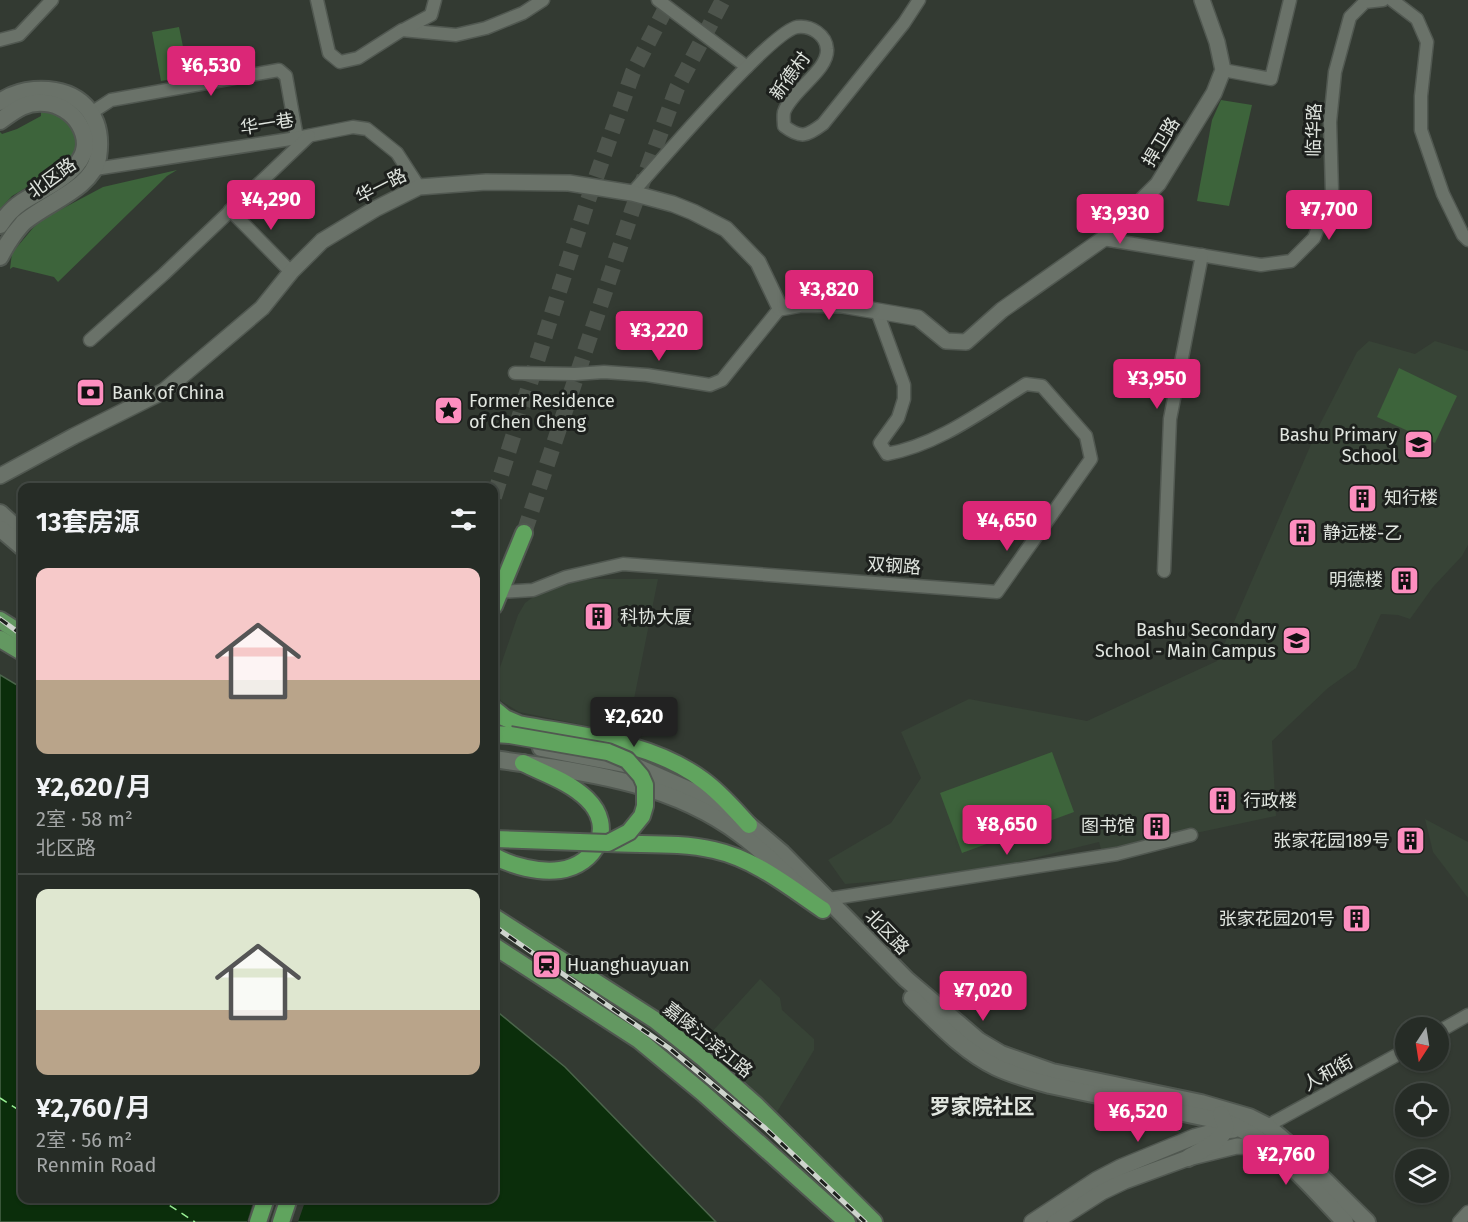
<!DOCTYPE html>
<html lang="zh">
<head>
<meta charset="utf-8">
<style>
  body { margin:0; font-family:"Fira Sans","Noto Sans SC",sans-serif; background:#2e342e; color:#f1f3f6; height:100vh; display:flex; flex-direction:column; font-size:22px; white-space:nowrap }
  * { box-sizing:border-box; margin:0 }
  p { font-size:20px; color:#a4a7a7 }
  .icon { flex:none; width:33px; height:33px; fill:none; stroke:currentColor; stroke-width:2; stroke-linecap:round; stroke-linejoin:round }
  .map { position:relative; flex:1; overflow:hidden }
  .side { position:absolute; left:18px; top:483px; width:480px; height:720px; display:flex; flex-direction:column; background:#262c26; border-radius:12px; box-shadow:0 2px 4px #0004,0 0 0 2px #424843 }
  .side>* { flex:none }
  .needle { width:39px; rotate:192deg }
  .controls { position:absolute; left:1395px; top:1017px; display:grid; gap:12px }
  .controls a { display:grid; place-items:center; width:54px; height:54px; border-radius:50%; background:#262c26; box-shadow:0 2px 4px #0004,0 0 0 2px #424843; font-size:30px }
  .price { position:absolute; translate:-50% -51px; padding:0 14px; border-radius:6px; background:#db2777; color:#fff; font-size:20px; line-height:39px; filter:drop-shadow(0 2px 3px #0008) }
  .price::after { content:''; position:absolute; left:50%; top:36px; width:18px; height:14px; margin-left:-9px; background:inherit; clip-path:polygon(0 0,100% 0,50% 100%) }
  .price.active { background:#222; color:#fff }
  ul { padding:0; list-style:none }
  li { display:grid; align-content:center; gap:12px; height:318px; padding:0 18px }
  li+li { border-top:2px solid #424843 }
  li span { display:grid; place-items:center; height:186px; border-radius:12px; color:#555 }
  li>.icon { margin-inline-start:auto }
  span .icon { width:108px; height:108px; fill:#fffc; stroke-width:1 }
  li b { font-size:26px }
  h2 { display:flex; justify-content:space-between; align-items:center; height:72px; padding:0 18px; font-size:26px }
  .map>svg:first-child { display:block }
  .built { fill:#374336 }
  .green { fill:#3d643b }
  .water { fill:#0b2e0b; stroke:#4b654b; stroke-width:1.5 }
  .pier { fill:#333a32 }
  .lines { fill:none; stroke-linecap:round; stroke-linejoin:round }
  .ferry { stroke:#98f094; stroke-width:1.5; stroke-dasharray:8 6; stroke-linecap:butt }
  .trunk-tunnel { stroke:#4d544c; stroke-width:16; stroke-dasharray:16 8; stroke-linecap:butt }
  .minor-casing { stroke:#515851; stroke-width:15 }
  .tertiary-casing { stroke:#515851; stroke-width:18 }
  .secondary-casing { stroke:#515851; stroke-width:20 }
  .primary-casing { stroke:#515851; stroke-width:20 }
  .trunk-casing { stroke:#515851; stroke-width:20 }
  .minor { stroke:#6a7269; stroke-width:12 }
  .tertiary { stroke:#6a7269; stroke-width:15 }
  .secondary { stroke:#6a7269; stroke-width:16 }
  .primary { stroke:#639861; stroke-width:16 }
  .trunk { stroke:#60a45e; stroke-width:16 }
  .rail-casing { stroke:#ced4cd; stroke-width:5 }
  .rail { stroke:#1d201d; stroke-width:3; stroke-dasharray:9; stroke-linecap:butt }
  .trunk-bridge-casing { stroke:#515851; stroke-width:20; stroke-linecap:butt }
  .trunk-bridge { stroke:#60a45e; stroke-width:16 }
  .labels { text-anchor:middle; stroke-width:6; stroke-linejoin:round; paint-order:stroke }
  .street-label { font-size:18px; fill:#e0e5df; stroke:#1d201d }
  .poi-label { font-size:18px; fill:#e0e5df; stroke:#1d201d; text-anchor:start }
  .quarter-label { font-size:21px; font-weight:bold; fill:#e0e5df; stroke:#1d201d }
</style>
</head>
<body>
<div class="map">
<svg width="1468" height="1222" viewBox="0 0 1468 1222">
  <rect width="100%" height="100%" fill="#333a32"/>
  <g class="built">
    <polygon points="1369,341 1415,354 1435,341 1468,351 1468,545 1462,556 1433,587 1410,619 1398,615 1381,614 1356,668 1328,688 1272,741 1276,816 1102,853 1099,842 969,874 845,884 828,860 891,823 921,778 901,732 969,699 1087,721 1217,661 1319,426 1357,352"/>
    <polygon points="594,579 658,579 627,734 519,712 501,701 496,693 495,682 518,615 525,603 537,594 565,582"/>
    <polygon points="1425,819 1468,842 1468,898 1433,852"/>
    <polygon points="760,979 780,998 782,1010 814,1039 814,1050 777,1112 700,1045"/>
  </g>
  <g class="green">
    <polygon points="179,27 189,76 161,81 152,32"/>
    <polygon points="1221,100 1252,105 1229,206 1197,201 1212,120"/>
    <polygon points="41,109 56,112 72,124 77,147 68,163 12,196 0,209 0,132 2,134 17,129 41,116"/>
    <polygon points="177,170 167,176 58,282 54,277 13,267 10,269 12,253 33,228 43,219 103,187"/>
    <polygon points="1399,368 1457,396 1435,443 1377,417"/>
    <polygon points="1052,752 1074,812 962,853 940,793"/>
  </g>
  <polygon class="water" points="0,675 22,688 22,1198 494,1198 494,1009 565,1067 716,1222 0,1222"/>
  <polygon class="pier" points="254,1199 306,1199 298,1222 247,1222"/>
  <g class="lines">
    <g class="ferry">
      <polyline points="0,1098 22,1112"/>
      <polyline points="158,1198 195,1222"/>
    </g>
    <g class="trunk-tunnel">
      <polyline points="494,497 586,206 633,72 670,0"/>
      <polyline points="524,533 632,211 677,88 723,0"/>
    </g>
    <defs>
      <g id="minor">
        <polyline points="317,0 329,53 340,62 358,58 402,30 456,35 486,28 523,13 543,0"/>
        <polyline points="658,0 747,67"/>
        <polyline points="1392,0 1417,19 1427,42 1421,96 1421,130 1443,194 1463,235 1468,240"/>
        <polyline points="403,30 431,15 435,0"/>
        <polyline points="0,40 19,35 52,0"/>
        <polyline points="1223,70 1271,79 1290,0"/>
        <polyline points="91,113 111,100 279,70 286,76 297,138"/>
        <polyline points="95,169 297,138 353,127 367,129 397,153 419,187"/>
        <path d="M632,193C657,165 770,32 797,27C811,25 826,35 827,49C829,70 791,91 784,112C783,117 784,122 784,126C801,139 807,136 823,124L904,23L919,0"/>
        <polyline points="230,210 291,272"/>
        <polyline points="1103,239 1261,265 1291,261 1314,238 1332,192 1330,122 1335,72 1350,17 1365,2 1383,0"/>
        <polyline points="90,340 164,274 309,136"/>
        <polyline points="515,373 575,374 604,372 647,375 710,385 722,380 780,308"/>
        <polyline points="1164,571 1170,419 1202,255"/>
        <path d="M499,592L533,590L566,577L623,564L997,592L1091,459L1086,436L1042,386L1026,384C982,411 938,445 887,454L880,443L898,418L904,399V385L877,311"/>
        <polyline points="828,899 1117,854 1191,835"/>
        <polyline points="1438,1032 1468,1015"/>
        <polyline points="1267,1126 1406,1050"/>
        <polyline points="1459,1222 1468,1212"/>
      </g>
      <g id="tertiary">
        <polyline points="0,476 74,436 164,391 262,308 291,272 322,241 375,209 419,187 486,182 569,183 632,193 673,204 693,212 726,229 758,262 780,308 802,304 842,305 895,314 918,318 946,341 966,342 1002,310 1103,239 1158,184 1214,93 1223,70 1217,42 1202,0"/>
        <polyline points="1032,1222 1096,1180 1121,1167 1194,1137 1212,1132 1234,1130"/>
        <polyline points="1055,1222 1102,1192 1125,1181 1188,1158 1237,1146 1254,1147 1275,1152"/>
      </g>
      <g id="secondary">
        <path d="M0,102C10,95 23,91 34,90C78,87 105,113 98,158C92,189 45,203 23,223C14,233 6,245 0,257"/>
        <path d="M0,121C15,110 26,101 45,103C58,104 72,112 79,124C103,165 48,185 22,202C13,208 5,217 0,225"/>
        <polyline points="0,513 22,533"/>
        <polyline points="1,529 22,547"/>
        <polyline points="541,748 635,766 696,793 724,809 749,825 782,853 906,979 979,1041 1001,1054 1052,1072 1201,1103 1249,1117 1267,1126 1286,1142 1367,1222"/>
        <path d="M494,759C580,772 668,780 740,834C763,851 782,870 802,890"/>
        <path d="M912,998C938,1023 963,1051 996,1067C1013,1075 1031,1080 1050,1085L1226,1122C1275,1141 1309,1185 1345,1222"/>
        <path d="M1188,1158C1201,1150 1222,1142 1226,1127L1221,1114"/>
      </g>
      <g id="primary">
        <polyline points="0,620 22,634"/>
        <polyline points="0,639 22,652"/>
        <polyline points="494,917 655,1020 704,1059 756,1105 874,1222"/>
        <polyline points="494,946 639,1040 703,1093 847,1222"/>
      </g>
      <g id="trunk">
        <polyline points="494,606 524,533"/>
        <path d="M494,709L505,718L519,724C582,736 651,741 703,780C721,793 735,810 749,825"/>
        <polyline points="494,734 510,735"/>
        <path d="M608,843C642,845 680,842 714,850C755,859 789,887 823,910"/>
        <path d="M494,856C512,866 539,873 560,870C596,865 616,827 587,799C570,782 545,774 523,763"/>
        <polyline points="258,1222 266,1198"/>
        <polyline points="281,1222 289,1198"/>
      </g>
    </defs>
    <use href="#minor" class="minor-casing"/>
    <use href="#tertiary" class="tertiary-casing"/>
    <use href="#secondary" class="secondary-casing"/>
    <use href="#primary" class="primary-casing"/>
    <use href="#trunk" class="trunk-casing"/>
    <use href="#minor" class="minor"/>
    <use href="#tertiary" class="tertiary"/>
    <use href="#secondary" class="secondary"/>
    <use href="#primary" class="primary"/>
    <use href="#trunk" class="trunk"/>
    <defs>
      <g id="rail">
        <polyline points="0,619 22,635"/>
        <polyline points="494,926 669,1048 765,1128 865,1222"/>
      </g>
    </defs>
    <use href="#rail" class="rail-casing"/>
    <use href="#rail" class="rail"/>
    <defs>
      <polyline id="trunk-bridge" points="494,839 608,843 629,832 642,816 645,806 645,785 641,776 627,760 608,752 510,735"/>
    </defs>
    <use href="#trunk-bridge" class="trunk-bridge-casing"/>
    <use href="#trunk-bridge" class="trunk-bridge"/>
  </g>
  <defs>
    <symbol id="bank-square" viewBox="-11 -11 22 22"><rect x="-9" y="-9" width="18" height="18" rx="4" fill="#fd8ebf" stroke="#1d201d"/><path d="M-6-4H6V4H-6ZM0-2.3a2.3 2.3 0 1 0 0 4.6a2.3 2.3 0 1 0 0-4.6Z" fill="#111"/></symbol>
    <symbol id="sight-square" viewBox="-11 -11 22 22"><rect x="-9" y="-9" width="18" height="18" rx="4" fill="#fd8ebf" stroke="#1d201d"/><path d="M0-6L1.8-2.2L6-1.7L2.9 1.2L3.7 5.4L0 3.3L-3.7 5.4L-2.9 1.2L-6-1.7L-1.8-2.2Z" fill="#111"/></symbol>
    <symbol id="school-square" viewBox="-11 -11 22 22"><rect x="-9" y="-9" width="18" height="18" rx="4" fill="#fd8ebf" stroke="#1d201d"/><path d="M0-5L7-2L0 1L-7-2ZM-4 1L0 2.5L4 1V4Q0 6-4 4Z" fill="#111"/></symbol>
    <symbol id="building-square" viewBox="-11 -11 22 22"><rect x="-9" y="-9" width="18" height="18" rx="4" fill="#fd8ebf" stroke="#1d201d"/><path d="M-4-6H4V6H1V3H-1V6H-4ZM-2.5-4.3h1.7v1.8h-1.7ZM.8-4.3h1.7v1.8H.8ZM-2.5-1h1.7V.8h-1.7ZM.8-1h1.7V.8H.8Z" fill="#111"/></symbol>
    <symbol id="station-square" viewBox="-11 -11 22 22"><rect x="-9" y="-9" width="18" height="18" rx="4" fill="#fd8ebf" stroke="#1d201d"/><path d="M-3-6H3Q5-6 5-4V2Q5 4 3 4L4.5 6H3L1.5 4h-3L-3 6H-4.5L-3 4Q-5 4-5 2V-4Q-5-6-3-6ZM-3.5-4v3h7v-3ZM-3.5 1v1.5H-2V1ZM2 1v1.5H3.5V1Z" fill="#111"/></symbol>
  </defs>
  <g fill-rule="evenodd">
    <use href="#bank-square" x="74" y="376" width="33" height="33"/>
    <use href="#sight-square" x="432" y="394" width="33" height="33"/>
    <use href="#school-square" x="1402" y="428" width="33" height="33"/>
    <use href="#building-square" x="1346" y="482" width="33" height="33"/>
    <use href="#building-square" x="1286" y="516" width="33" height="33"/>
    <use href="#building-square" x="1388" y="564" width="33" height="33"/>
    <use href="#building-square" x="582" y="600" width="33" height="33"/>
    <use href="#school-square" x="1280" y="624" width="33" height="33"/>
    <use href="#building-square" x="1206" y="784" width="33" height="33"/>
    <use href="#building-square" x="1140" y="810" width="33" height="33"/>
    <use href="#building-square" x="1394" y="824" width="33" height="33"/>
    <use href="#building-square" x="1340" y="902" width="33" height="33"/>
    <use href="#station-square" x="530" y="948" width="33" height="33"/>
  </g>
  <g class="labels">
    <g class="street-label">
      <text transform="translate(790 76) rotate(-54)" y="6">新德村</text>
      <text transform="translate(267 124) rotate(-9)" y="6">华一巷</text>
      <text transform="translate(1314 130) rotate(-89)" y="6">临华路</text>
      <text transform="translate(1161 142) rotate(-59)" y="6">捍卫路</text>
      <text transform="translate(52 178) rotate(-36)" y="6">北区路</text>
      <text transform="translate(381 186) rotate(-27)" y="6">华一路</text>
      <text transform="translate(894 566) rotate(4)" y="6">双钢路</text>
      <text transform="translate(887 932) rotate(46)" y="6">北区路</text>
      <text transform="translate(708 1040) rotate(39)" y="6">嘉陵江滨江路</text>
      <text transform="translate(1328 1073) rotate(-29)" y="6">人和街</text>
    </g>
    <g class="poi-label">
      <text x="112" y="399">Bank of China</text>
      <text x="469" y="407">Former Residence<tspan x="469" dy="21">of Chen Cheng</tspan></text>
      <text x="1397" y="441" text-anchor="end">Bashu Primary<tspan x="1397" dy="21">School</tspan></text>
      <text x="1384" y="504">知行楼</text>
      <text x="1323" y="539">静远楼-乙</text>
      <text x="1383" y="586" text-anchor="end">明德楼</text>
      <text x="620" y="623">科协大厦</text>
      <text x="1276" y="636" text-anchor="end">Bashu Secondary<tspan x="1276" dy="21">School - Main Campus</tspan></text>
      <text x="1243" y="807">行政楼</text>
      <text x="1135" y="832" text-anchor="end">图书馆</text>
      <text x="1390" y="847" text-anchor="end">张家花园189号</text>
      <text x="1335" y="925" text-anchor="end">张家花园201号</text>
      <text x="567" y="971">Huanghuayuan</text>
    </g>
    <g class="quarter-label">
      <text x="982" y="1114">罗家院社区</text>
    </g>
  </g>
</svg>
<div class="controls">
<a><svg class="needle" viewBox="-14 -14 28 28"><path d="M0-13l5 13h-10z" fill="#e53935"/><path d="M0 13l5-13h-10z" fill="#a4a7a7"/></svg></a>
<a><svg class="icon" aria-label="locate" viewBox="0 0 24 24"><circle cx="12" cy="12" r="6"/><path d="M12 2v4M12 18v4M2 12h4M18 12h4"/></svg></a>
<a><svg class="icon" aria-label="layers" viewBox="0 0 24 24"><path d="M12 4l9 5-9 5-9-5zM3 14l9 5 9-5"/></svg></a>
</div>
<b class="price" style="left:211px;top:97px">¥6,530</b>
<b class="price" style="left:271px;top:231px">¥4,290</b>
<b class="price" style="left:1329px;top:241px">¥7,700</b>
<b class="price" style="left:1120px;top:245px">¥3,930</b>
<b class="price" style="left:829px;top:321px">¥3,820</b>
<b class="price" style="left:659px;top:362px">¥3,220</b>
<b class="price" style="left:1157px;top:410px">¥3,950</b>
<b class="price" style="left:1007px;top:552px">¥4,650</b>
<b class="price active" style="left:634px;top:748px">¥2,620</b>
<b class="price" style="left:1007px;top:856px">¥8,650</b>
<b class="price" style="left:983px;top:1022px">¥7,020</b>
<b class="price" style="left:1138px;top:1143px">¥6,520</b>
<b class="price" style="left:1286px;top:1186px">¥2,760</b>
<section class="side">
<h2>13套房源<svg class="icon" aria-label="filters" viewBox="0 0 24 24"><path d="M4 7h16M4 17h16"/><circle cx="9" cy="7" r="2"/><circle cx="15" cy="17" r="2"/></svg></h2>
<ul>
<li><span style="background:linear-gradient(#f6c9c9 60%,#b9a48a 0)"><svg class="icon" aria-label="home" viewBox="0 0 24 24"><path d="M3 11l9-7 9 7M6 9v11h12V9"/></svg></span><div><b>¥2,620/月</b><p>2室 · 58 m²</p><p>北区路</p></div></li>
<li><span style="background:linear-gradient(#dfe7d0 65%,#b9a48a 0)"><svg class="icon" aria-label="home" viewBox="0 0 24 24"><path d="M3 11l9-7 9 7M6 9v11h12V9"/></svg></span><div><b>¥2,760/月</b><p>2室 · 56 m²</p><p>Renmin Road</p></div></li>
</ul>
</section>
</div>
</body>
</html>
